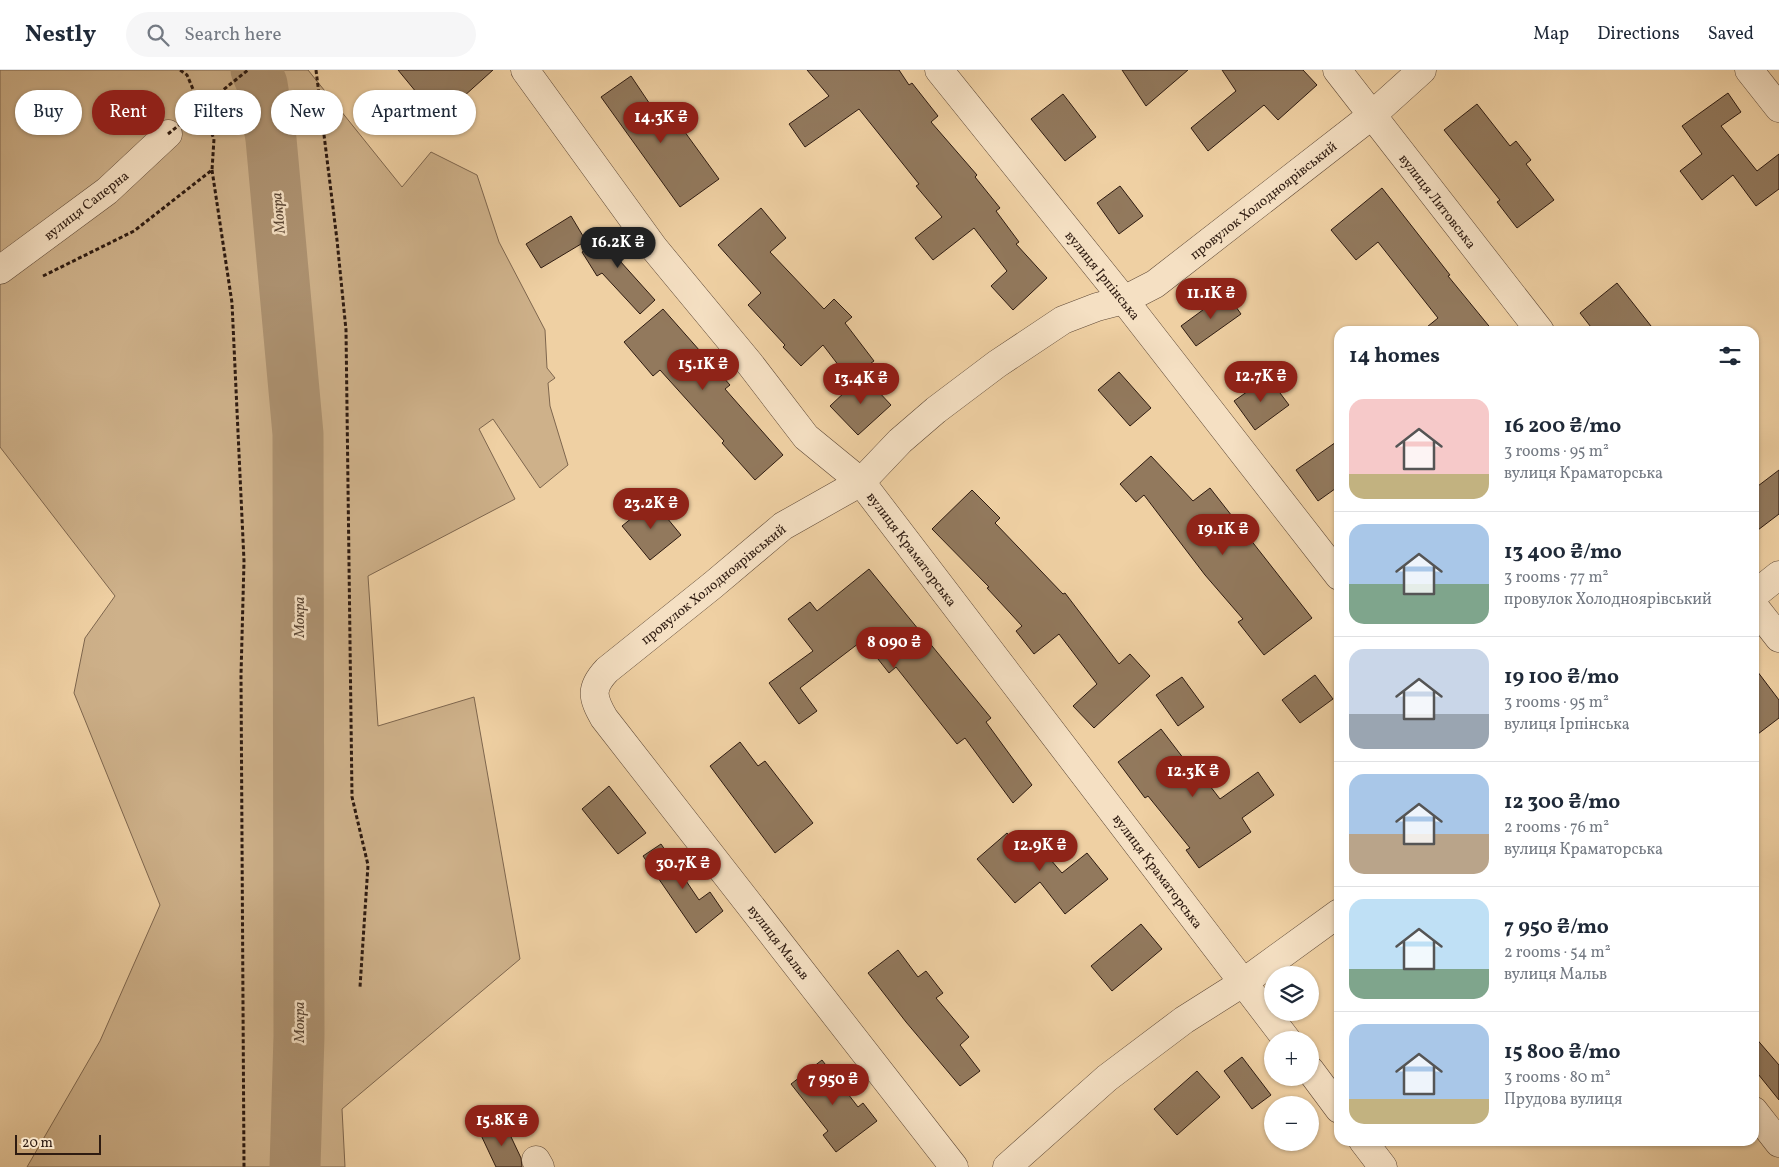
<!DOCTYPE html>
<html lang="en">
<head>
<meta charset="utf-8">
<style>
  body { margin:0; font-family:Vollkorn,serif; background:#f6f6f7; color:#1f2937; height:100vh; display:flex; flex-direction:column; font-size:19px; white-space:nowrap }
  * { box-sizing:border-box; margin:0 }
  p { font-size:16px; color:#747a83 }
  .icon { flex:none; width:28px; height:28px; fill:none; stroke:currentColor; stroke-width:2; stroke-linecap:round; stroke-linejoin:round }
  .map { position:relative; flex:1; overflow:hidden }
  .panel { position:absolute; left:1334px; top:256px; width:425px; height:820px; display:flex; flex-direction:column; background:#fff; border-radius:15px; box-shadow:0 1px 4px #0004 }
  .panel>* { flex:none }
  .guide { position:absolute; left:15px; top:20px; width:475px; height:45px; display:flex; gap:10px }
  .fabs { position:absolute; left:1264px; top:896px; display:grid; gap:10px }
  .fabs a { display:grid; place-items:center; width:55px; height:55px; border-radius:50%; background:#fff; box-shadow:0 1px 4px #0004; font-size:25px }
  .scale { position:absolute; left:15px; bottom:12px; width:86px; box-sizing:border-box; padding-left:5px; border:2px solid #2e1b11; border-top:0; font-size:14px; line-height:18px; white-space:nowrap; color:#2e1b11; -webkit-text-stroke:4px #f5e0c3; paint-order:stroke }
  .price { position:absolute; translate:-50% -42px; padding:0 11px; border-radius:18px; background:#8f2418; color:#fff; font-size:16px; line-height:32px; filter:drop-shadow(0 1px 2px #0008) }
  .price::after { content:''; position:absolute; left:50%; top:30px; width:15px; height:11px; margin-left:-8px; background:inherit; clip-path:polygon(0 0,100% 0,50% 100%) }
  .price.active { background:#222; color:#fff }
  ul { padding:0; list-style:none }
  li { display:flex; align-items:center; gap:15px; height:125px; padding:0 15px }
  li+li { border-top:1px solid #e0e1e3 }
  li span { display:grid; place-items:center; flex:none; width:140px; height:100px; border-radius:15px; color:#555 }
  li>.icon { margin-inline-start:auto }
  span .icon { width:60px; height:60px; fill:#fffc; stroke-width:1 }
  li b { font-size:21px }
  h2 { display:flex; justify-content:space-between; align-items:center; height:60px; padding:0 15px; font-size:21px }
  .chip { padding:0 18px; border-radius:22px; background:#fff; box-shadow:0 1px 4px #0004; font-size:18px; line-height:45px }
  .chip.active { background:#8f2418; color:#fff }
  header { display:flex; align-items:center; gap:30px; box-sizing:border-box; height:70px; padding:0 25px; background:#fff; border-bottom:1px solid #e0e1e3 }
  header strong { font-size:24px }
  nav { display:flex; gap:28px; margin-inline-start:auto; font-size:18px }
  .search { width:350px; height:45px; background:#f6f6f7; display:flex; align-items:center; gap:12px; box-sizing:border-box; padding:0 18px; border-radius:28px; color:#747a83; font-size:19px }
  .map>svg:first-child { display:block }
  .green { fill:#ceb18a; stroke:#7e664e }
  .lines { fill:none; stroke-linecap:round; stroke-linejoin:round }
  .river { stroke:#ad9271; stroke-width:51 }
  .building { fill:#92795d; stroke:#2e1b11 }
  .minor-casing { stroke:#5e4836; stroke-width:29 }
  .tertiary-casing { stroke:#5e4836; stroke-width:29 }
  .path { stroke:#2e1b11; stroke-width:3; stroke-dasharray:4 2.5; stroke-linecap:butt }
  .minor { stroke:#f5e0c3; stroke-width:28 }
  .tertiary { stroke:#f5e0c3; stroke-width:28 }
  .path-bridge { stroke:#2e1b11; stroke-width:3; stroke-dasharray:4 2.5; stroke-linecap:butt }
  .labels { text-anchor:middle; stroke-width:5; stroke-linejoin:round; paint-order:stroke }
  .street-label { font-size:14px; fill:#2e1b11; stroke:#f5e0c3 }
  .water-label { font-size:15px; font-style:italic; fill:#5a4533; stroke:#f5e0c3 }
</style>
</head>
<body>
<header>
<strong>Nestly</strong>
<div class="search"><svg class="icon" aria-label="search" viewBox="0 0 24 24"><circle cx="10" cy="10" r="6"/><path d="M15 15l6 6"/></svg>Search here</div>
<nav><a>Map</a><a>Directions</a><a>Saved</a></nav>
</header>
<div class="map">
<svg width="1779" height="1097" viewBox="0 0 1779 1097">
  <rect width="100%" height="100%" fill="#efd0a3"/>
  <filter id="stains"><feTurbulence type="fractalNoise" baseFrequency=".004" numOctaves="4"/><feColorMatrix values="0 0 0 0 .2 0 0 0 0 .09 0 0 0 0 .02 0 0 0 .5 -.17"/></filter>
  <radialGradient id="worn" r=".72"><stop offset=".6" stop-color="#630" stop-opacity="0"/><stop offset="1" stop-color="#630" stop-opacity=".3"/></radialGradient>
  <polygon class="green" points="0,0 308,0 402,117 431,82 477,105 499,172 545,260 547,298 555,308 548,313 550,336 568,395 540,418 493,349 479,359 515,429 368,506 378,656 474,627 520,889 342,1039 345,1097 27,1097 100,971 160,835 74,623 85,568 115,526 0,377"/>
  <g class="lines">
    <polyline class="river" points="256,0 262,14 271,69 298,364 299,966 295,1097"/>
  </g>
  <g class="building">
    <polygon points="398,0 493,0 463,27 466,30 440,51"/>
    <polygon points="807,0 899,0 909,15 912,13 938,46 931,52 977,105 975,107 1000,138 996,141 1019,172 1016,174 1047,208 1013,240 991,216 1007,201 974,158 933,190 915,168 942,147 916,116 919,114 859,39 805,77 789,54 829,26"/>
    <polygon points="1122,0 1188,0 1146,36"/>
    <polygon points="1222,0 1303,0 1317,15 1278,50 1264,35 1208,81 1191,58 1236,21"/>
    <polygon points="631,6 668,61 679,54 719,109 680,137 601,27"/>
    <polygon points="1728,23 1741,42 1721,56 1757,101 1779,84 1779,119 1756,136 1733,105 1702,130 1680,101 1702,84 1682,56"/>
    <polygon points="1063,24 1096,67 1065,91 1031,49"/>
    <polygon points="1477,34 1510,76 1516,71 1531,90 1526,94 1554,130 1517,158 1497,132 1500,130 1444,60"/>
    <polygon points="1120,116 1143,146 1119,164 1097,133"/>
    <polygon points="1382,118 1450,205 1448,206 1493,261 1422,261 1438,248 1378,172 1356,190 1331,160"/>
    <polygon points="761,138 786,168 770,182 824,239 834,229 852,247 845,253 874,291 849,309 823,275 801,296 783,277 785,275 748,235 761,223 718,175"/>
    <polygon points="571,146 586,171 541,198 526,174"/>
    <polygon points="620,159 635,182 620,191 655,230 640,244 602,203 597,206 582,182"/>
    <polygon points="1617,213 1655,261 1594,261 1580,243"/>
    <polygon points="1226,223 1241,244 1196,276 1181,256"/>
    <polygon points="663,239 730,315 725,319 783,385 755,410 722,373 724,371 660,300 653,306 624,272"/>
    <polygon points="1119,302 1151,338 1130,356 1098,320"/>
    <polygon points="863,305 891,335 858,365 830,336"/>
    <polygon points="1268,307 1289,335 1255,360 1234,331"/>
    <polygon points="1339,370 1339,416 1318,431 1296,400"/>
    <polygon points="1151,386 1193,431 1210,418 1312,548 1264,585 1238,552 1243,549 1205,505 1144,425 1136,432 1120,414"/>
    <polygon points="1779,400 1779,444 1754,463 1754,419"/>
    <polygon points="972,420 1000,448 995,453 1063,524 1065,523 1119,594 1130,584 1150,606 1094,658 1073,636 1097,614 1059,564 1034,584 1016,561 1022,556 987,518 989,517 932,459"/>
    <polygon points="653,431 681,465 650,490 622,456"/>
    <polygon points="869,499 991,648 986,652 1032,715 1013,733 965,668 957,674 896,597 889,603 863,570 800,618 817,641 799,654 769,613 813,581 788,549 810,532 817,541"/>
    <polygon points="1754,597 1779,630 1779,648 1754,667"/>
    <polygon points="1315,605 1333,629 1300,653 1282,630"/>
    <polygon points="1182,607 1204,637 1178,656 1156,625"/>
    <polygon points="1161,659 1197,706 1200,703 1220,729 1258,702 1274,725 1242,748 1251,762 1199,798 1186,780 1190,778 1148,726 1145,728 1118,692"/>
    <polygon points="740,672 758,696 765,691 813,753 775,783 710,696"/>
    <polygon points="609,716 646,763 618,784 582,739"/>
    <polygon points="1027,762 1062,803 1087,783 1108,809 1065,844 1040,812 1015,833 977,789 1007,763 1014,771"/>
    <polygon points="661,774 699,830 710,822 723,841 696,863 643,786"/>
    <polygon points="1141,854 1162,879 1112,921 1091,896"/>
    <polygon points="898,880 918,907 926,901 943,923 936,928 969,967 960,975 980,1001 960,1016 906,952 868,903"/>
    <polygon points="1754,966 1779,995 1779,1030 1754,999"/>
    <polygon points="1242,987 1271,1025 1252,1039 1224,1001"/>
    <polygon points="822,990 858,1037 863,1033 877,1051 836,1082 823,1065 828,1061 791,1014"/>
    <polygon points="1197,1001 1220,1027 1177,1065 1154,1039"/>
    <polygon points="504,1052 521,1088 522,1097 496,1097 480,1063"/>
  </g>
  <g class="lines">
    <defs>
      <g id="minor">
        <polyline points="525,0 654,178 750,294 806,367 861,412 1287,970"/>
        <polyline points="1337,0 1540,261"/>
        <polyline points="1749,0 1779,38"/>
        <polyline points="0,200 107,121 168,64"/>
        <polyline points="1754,525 1779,505"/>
        <polyline points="1754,536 1779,568"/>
        <polyline points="1310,1000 1339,1039"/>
        <polyline points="1363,1071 1383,1097"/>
        <polyline points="536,1090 540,1097"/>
        <path d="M954,1097L604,648C592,627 590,618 607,600L713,515L783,456L861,412L900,371L936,340L997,294L1063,250L1097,237L1124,230L1155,214L1371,46L1422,0"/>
        <polyline points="1007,1097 1107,1008 1184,950 1244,912 1339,843"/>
      </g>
      <g id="tertiary">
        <polyline points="939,0 1124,230 1339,506"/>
        <polyline points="1754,1041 1779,1073"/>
      </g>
    </defs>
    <use href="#minor" class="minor-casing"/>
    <use href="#tertiary" class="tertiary-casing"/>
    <g class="path">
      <polyline points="316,0 337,170 346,260 352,727 368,795 360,917"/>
      <polyline points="212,100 232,233 244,491 241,605 244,1097"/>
      <polyline points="43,206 134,161 212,100 214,69 187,5 180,0"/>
    </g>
    <use href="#minor" class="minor"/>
    <use href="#tertiary" class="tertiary"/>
    <polyline class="path-bridge" points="168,64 248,0"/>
  </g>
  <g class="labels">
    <g class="street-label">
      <text transform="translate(1263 130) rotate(-38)" y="5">провулок Холодноярівський</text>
      <text transform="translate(1438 131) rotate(52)" y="5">вулиця Литовська</text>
      <text transform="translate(86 135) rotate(-38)" y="5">вулиця Саперна</text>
      <text transform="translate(1103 205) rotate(51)" y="5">вулиця Ірпінська</text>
      <text transform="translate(912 479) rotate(53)" y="5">вулиця Краматорська</text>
      <text transform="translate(713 514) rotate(-39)" y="5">провулок Холодноярівський</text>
      <text transform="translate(1158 801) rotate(53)" y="5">вулиця Краматорська</text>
      <text transform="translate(779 872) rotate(52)" y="5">вулиця Мальв</text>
    </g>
    <g class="water-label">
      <text transform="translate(278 143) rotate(-95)" y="5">Мокра</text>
      <text transform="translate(299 547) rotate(-90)" y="5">Мокра</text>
      <text transform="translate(299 952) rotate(-90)" y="5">Мокра</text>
    </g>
  </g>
  <rect width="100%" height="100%" filter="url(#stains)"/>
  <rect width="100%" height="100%" fill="url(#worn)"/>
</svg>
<div class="fabs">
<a><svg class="icon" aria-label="layers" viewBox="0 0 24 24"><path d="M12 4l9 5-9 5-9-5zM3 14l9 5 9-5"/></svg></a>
<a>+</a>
<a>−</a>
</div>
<div class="scale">20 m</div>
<b class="price" style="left:661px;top:74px">14.3K ₴</b>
<b class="price active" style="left:618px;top:199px">16.2K ₴</b>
<b class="price" style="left:1211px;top:250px">11.1K ₴</b>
<b class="price" style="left:703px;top:321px">15.1K ₴</b>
<b class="price" style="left:1261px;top:333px">12.7K ₴</b>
<b class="price" style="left:861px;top:335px">13.4K ₴</b>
<b class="price" style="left:651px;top:460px">23.2K ₴</b>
<b class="price" style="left:1223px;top:486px">19.1K ₴</b>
<b class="price" style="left:894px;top:599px">8 090 ₴</b>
<b class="price" style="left:1193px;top:728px">12.3K ₴</b>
<b class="price" style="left:1040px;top:802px">12.9K ₴</b>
<b class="price" style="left:683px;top:820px">30.7K ₴</b>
<b class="price" style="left:833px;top:1036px">7 950 ₴</b>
<b class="price" style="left:502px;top:1077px">15.8K ₴</b>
<div class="guide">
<a class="chip">Buy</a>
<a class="chip active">Rent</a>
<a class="chip">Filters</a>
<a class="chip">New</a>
<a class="chip">Apartment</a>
</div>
<section class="panel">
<h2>14 homes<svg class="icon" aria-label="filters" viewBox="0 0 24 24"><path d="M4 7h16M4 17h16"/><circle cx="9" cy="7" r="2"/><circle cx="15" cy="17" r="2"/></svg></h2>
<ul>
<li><span style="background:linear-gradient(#f6c9c9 75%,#c2b280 0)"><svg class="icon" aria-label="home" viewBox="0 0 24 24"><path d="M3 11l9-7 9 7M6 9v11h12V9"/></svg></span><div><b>16 200 ₴/mo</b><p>3 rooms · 95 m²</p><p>вулиця Краматорська</p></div></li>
<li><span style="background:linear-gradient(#a9c7e8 60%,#7fa58c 0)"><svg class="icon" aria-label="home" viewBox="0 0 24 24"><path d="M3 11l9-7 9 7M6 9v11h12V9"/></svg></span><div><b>13 400 ₴/mo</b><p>3 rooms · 77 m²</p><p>провулок Холодноярівський</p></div></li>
<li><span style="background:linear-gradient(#c9d6e8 65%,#9aa5b1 0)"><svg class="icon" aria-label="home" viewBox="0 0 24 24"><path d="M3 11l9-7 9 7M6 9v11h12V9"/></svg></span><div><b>19 100 ₴/mo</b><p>3 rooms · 95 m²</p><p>вулиця Ірпінська</p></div></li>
<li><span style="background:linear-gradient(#a9c7e8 60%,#b9a48a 0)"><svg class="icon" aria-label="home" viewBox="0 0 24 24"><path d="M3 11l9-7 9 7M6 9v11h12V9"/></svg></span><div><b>12 300 ₴/mo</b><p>2 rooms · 76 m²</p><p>вулиця Краматорська</p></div></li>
<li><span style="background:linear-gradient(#bfe0f5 70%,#7fa58c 0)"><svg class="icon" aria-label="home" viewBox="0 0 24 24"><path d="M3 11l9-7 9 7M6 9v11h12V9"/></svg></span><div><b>7 950 ₴/mo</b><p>2 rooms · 54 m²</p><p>вулиця Мальв</p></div></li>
<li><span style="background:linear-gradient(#a9c7e8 75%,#c2b280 0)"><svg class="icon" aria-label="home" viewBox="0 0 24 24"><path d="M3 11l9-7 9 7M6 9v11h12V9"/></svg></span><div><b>15 800 ₴/mo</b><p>3 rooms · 80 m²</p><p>Прудова вулиця</p></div></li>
</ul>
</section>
</div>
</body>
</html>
